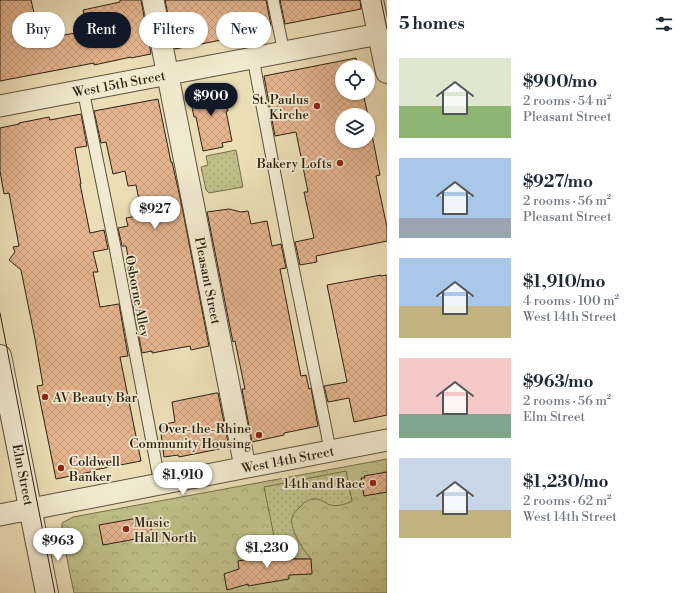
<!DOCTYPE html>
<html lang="en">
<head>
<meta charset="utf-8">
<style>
  body { margin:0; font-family:"Libre Bodoni",serif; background:#f6f6f7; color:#1f2937; height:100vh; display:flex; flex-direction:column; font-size:15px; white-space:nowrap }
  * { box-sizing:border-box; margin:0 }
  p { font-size:13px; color:#747a83 }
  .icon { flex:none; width:22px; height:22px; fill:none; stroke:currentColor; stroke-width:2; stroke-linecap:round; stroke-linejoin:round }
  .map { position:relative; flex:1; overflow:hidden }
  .panel { display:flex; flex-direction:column; background:#fff; width:300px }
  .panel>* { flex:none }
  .hud { position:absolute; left:12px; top:12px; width:315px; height:36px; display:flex; gap:8px }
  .tools { position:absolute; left:335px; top:60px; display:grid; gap:8px }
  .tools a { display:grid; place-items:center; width:40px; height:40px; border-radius:50%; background:#fff; box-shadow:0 1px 3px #0004; font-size:20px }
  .price { position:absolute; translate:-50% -34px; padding:0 9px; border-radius:14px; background:#fff; color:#222; font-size:13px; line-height:26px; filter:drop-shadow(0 1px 2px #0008) }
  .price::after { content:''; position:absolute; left:50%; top:24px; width:12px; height:9px; margin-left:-6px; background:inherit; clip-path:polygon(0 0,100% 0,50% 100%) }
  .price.on { background:#111827; color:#fff }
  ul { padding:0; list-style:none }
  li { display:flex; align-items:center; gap:12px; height:100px; padding:0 12px }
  li span { display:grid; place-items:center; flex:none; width:112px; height:80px; border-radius:0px; color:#555 }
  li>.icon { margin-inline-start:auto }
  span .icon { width:48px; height:48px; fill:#fffc; stroke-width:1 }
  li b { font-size:17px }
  h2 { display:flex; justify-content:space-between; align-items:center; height:48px; padding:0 12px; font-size:17px }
  .pill { padding:0 14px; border-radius:18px; background:#fff; box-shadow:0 1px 3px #0004; font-size:14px; line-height:36px }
  .pill.on { background:#111827; color:#fff }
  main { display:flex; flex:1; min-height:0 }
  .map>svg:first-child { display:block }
  .forest { fill:url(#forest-crowns); stroke:#76704d }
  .garden { fill:url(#garden-dots); stroke:#76704d }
  .building { fill:url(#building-cross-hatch); stroke:#2d2012 }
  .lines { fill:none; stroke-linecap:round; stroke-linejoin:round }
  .service-casing { stroke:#5c503b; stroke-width:13 }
  .minor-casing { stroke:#5c503b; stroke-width:23 }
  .tertiary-casing { stroke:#5c503b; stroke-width:24 }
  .service { stroke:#f2ead0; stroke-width:11 }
  .minor { stroke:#f2ead0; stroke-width:21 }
  .tertiary { stroke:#f2ead0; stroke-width:22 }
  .tram { stroke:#2d2012; stroke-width:1 }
  .poi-dot { fill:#8f2418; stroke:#f2ead0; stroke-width:1.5 }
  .labels { text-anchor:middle; stroke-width:3.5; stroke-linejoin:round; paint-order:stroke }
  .street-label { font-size:13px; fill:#2d2012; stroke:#f2ead0 }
  .poi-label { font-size:13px; fill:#2d2012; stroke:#f2ead0; text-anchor:end }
</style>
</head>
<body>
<main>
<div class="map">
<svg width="387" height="593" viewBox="0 0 387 593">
  <defs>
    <pattern id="forest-crowns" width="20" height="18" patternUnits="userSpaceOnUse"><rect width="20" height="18" fill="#c0bf88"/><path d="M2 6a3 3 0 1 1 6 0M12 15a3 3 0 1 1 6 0" fill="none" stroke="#a5a474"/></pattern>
    <pattern id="garden-dots" width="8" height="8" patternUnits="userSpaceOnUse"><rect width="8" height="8" fill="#c0bf88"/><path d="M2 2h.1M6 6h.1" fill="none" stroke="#a5a474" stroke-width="1.8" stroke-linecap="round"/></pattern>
    <pattern id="building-cross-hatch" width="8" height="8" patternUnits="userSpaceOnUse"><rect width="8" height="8" fill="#e5b590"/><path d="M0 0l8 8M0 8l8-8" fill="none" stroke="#c59b7b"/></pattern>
  </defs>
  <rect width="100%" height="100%" fill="#ebdeb6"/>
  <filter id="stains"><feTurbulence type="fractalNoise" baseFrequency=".005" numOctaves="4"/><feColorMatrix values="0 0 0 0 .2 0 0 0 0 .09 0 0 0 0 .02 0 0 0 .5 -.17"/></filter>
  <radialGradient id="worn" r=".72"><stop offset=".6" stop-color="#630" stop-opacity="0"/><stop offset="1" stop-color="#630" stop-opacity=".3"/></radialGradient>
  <polygon class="forest" points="387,459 387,593 74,593 62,535 62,523 73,517"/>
  <g class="garden">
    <polygon points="236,150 243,187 209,193 206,190 201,167 208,165 206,156"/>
    <path d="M346,471L352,501C344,505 334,508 326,503C322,501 319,498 314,499C308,499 303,503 299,508C297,510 294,513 293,515C287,527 303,549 311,559H291L285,552L284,550L277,551L264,487Z"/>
  </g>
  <g class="building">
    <polygon points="0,0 31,0 35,17 36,16 41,39 87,31 83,10 120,2 120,0 141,0 151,54 131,58 131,57 94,65 94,63 0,81"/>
    <polygon points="165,0 266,0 271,26 267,27 268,31 175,49"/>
    <polygon points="280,0 360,0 361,9 285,24"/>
    <polygon points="356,58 358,67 342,67 342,93 363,93 368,115 342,115 342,141 368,141 368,115 380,175 376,176 387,227 387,241 316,256 317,262 300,265 295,242 314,238 304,192 308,192 296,132 275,136 264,76"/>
    <polygon points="222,86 228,111 226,111 232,141 222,143 223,147 203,151 196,117 194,117 189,92"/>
    <polygon points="158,99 171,162 172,162 181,202 209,346 191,350 190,346 152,353 152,351 142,353 132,301 137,300 126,246 122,246 118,228 128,226 126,218 142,215 136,185 128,186 125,171 113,174 106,142 101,143 94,111"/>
    <polygon points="81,114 87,146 75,148 81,184 80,184 90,233 104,230 108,249 93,252 98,272 93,272 100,307 119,304 128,356 120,357 141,461 94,470 95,471 56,479 37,386 43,385 35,339 21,270 9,260 15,252 13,247 19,246 9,193 4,194 0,171 0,128 19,124 19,123 49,117 50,120"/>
    <polygon points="229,209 241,212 248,211 251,224 267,221 272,246 281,244 286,268 280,269 301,376 306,375 309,389 311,388 318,426 284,433 284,435 252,442 242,389 245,389 235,341 233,342 207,212"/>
    <polygon points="381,275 381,276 387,275 387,415 354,422 349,398 328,402 324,386 347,382 327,285"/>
    <polygon points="216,393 218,393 229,447 179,457 178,455 164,457 160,425 175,422 172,402"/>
    <polygon points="387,472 387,492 364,496 361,478 365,478 364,476"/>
    <polygon points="138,518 139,521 150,519 152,536 103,545 99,525"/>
    <polygon points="285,550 285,552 290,551 291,559 311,559 312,574 289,575 289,579 248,586 248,584 227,590 224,574 239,569 238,561 244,560 243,557"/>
  </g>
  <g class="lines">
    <defs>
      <g id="service">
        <polyline points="273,0 284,53"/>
        <polyline points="253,58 288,243 327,434 330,451"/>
        <polyline points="83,90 115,247 160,484"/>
      </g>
      <g id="minor">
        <path id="s1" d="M153,0L245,467"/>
        <path id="s2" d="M0,106L379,34"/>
        <path id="s3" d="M0,515L387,440"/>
      </g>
      <g id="tertiary">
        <polyline points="372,0 387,72"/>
        <path id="s4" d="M0,356L47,593"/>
      </g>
    </defs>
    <use href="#service" class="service-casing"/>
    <use href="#minor" class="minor-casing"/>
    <use href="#tertiary" class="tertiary-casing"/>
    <use href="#service" class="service"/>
    <use href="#minor" class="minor"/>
    <use href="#tertiary" class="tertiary"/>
    <g class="tram">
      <polyline points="381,0 387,29"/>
      <polyline points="0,313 55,593"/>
    </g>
  </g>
  <g class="poi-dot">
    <circle cx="317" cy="106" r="4"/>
    <circle cx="340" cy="163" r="4"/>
    <circle cx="45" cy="397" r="4"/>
    <circle cx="259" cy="435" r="4"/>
    <circle cx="61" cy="468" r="4"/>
    <circle cx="373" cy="483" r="4"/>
    <circle cx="126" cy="529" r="4"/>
  </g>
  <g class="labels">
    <g class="street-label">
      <text dy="5" stroke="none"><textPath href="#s2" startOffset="121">West 15th Street</textPath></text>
      <text dy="5" stroke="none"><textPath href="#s1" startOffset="286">Pleasant Street</textPath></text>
      <text transform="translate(138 296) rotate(79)" y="5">Osborne Alley</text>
      <text dy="5" stroke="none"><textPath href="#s3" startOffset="293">West 14th Street</textPath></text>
      <text dy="5" stroke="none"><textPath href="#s4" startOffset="121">Elm Street</textPath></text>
    </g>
    <g class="poi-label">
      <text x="309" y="104">St. Paulus<tspan x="309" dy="15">Kirche</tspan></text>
      <text x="332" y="168">Bakery Lofts</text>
      <text x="53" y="402" text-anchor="start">AV Beauty Bar</text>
      <text x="251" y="433">Over-the-Rhine<tspan x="251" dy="15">Community Housing</tspan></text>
      <text x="69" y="466" text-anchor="start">Coldwell<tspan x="69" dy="15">Banker</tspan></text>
      <text x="365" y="488">14th and Race</text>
      <text x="134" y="527" text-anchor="start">Music<tspan x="134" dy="15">Hall North</tspan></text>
    </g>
  </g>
  <rect width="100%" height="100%" filter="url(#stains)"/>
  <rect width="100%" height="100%" fill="url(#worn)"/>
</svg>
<div class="tools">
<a><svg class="icon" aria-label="locate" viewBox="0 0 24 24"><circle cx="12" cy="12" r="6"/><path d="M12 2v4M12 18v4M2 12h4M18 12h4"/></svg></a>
<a><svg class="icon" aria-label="layers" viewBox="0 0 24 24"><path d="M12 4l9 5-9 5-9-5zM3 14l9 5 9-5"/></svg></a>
</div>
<b class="price on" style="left:211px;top:117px">$900</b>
<b class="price" style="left:155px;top:230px">$927</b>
<b class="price" style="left:183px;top:496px">$1,910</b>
<b class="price" style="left:58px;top:562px">$963</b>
<b class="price" style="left:267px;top:569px">$1,230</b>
<div class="hud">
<a class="pill">Buy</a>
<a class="pill on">Rent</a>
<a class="pill">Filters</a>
<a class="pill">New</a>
</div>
</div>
<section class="panel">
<h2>5 homes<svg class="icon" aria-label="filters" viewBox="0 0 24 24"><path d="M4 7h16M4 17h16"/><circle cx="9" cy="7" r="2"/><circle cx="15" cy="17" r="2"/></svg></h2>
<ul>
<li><span style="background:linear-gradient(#dfe7d0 60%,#8fb573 0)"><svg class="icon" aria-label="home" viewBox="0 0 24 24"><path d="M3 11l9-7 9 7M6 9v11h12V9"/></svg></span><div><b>$900/mo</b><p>2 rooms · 54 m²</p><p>Pleasant Street</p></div></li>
<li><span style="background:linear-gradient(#a9c7e8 75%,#9aa5b1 0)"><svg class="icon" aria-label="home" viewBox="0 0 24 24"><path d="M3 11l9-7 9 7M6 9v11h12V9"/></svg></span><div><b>$927/mo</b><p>2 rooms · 56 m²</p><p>Pleasant Street</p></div></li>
<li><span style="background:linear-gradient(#a9c7e8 60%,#c2b280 0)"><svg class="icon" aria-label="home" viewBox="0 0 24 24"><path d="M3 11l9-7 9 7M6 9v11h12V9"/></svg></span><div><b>$1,910/mo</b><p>4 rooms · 100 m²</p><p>West 14th Street</p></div></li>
<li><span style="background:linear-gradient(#f6c9c9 70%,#7fa58c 0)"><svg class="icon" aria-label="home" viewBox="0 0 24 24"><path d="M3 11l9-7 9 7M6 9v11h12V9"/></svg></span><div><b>$963/mo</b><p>2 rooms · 56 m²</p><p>Elm Street</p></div></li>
<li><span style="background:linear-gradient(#c9d6e8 65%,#c2b280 0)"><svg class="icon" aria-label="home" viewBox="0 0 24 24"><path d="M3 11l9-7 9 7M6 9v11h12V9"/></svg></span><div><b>$1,230/mo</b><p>2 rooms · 62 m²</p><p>West 14th Street</p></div></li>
</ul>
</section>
</main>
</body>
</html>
